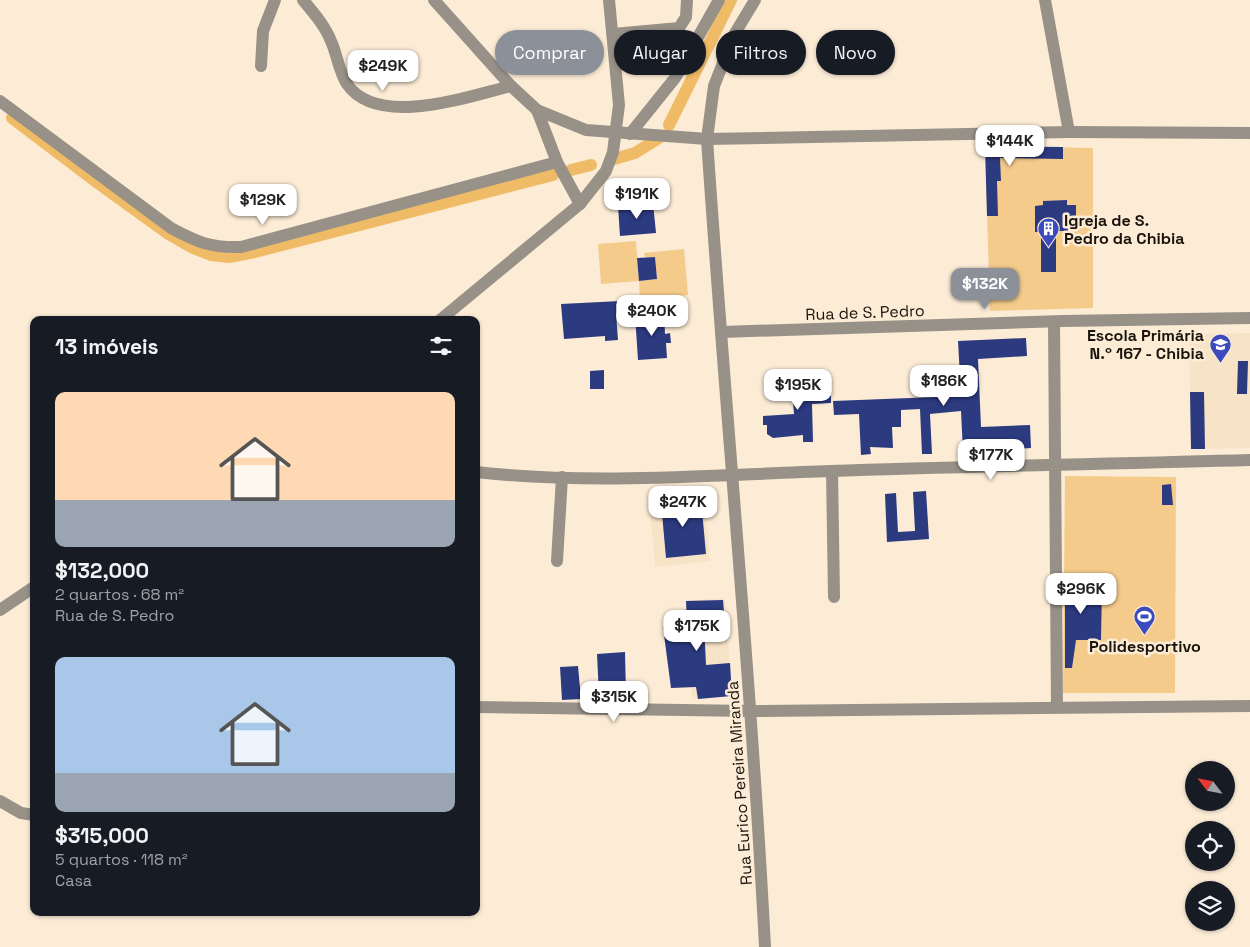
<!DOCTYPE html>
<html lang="pt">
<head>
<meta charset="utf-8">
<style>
  body { margin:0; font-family:"Space Grotesk",sans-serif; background:#242831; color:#f1f3f6; height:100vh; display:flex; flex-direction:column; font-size:19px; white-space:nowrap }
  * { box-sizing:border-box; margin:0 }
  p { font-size:16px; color:#9ea1a6 }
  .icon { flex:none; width:28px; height:28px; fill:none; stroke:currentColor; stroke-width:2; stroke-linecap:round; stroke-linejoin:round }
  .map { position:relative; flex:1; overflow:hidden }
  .sheet { position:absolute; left:30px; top:316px; width:450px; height:600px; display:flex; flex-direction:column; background:#171b24; border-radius:10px; box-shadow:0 1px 4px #0004 }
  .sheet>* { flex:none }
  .banner { position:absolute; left:495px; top:30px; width:475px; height:45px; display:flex; gap:10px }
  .needle { width:32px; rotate:302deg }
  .buttons { position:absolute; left:1185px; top:761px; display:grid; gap:10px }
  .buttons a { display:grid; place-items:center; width:50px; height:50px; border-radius:50%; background:#171b24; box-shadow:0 1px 4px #0004; font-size:25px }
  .price { position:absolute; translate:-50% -42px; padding:0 11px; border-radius:10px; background:#fff; color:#222; font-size:16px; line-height:32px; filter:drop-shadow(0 1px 2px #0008) }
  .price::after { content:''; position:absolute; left:50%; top:30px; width:15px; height:11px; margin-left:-8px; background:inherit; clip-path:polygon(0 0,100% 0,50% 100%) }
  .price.selected { background:#8c9099; color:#fff }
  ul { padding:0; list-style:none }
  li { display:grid; align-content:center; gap:10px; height:265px; padding:0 25px }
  li span { display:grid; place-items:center; height:155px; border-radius:10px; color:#555 }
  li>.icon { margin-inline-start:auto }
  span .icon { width:90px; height:90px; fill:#fffc; stroke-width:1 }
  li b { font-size:21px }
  h2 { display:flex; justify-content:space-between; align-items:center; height:60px; padding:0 25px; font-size:21px }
  .pill { padding:0 18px; border-radius:22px; background:#171b24; box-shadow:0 1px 4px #0004; font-size:18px; line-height:45px }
  .pill.selected { background:#8c9099; color:#fff }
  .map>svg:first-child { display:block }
  .built { fill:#f7e3c6 }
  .green { fill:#f4cb8b }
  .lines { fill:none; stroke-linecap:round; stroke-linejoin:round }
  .canal { stroke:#f0bb66; stroke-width:12 }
  .building { fill:#2c3a80 }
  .street { stroke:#979188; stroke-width:12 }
  .labels { text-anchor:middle; stroke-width:5; stroke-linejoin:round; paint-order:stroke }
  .poi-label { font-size:16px; font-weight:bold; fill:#1a140d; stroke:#fcecd6; text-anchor:start }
  .street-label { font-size:16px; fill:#1a140d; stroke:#fcecd6 }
</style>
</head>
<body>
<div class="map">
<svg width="1250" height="947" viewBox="0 0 1250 947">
  <rect width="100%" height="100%" fill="#fcecd6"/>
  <g class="built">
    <polygon points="1250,333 1250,448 1191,449 1189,334"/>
    <polygon points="704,491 710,561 655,567 649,496"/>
    <polygon points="725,598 732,696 692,699 686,601"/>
  </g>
  <g class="green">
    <polygon points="985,146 1093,148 1093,308 990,311"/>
    <polygon points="636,241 639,281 657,279 655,257 645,257 644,253 684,249 688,295 640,300 639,281 601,284 598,244"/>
    <polygon points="1065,476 1176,477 1175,693 1063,693"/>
  </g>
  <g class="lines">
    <g class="canal">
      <polyline points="12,118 99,184 167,233 193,248 211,255 229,257 255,252 553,175"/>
      <polyline points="669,125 731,0"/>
      <polyline points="614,159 635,153 659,138"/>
      <polyline points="571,170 591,165"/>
    </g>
  </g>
  <g class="building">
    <polygon points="985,146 1063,147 1063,159 1000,158 1001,181 997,181 998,216 987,216"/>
    <polygon points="1067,200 1067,205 1076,205 1076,231 1056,231 1056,272 1041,272 1041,232 1035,232 1035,206 1043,205 1043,201"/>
    <polygon points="653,203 656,233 620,236 618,206"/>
    <polygon points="655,257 657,279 639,281 637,258"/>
    <polygon points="640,300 640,311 616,313 618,340 605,341 605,336 564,339 561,304"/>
    <polygon points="664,313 665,334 670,333 671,343 666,343 667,358 638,360 635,315"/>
    <polygon points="1026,338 1027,356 978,359 981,427 1030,425 1031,448 963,452 961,411 930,414 932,454 922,454 920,409 901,410 901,427 892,427 893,448 870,447 871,454 861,455 859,414 834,415 833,401 961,396 958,341"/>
    <polygon points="1238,361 1248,361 1247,394 1237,394"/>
    <polygon points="604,370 604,389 590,389 590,371"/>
    <polygon points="807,371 808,390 831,389 831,403 812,404 813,442 803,442 803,435 773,438 767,434 767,425 763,425 763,416 794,414 791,373"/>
    <polygon points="1190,392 1204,392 1205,449 1191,449"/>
    <polygon points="1171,484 1173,505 1162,505 1162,485"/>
    <polygon points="926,491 929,539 887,542 885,494 896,493 898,532 915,531 913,492"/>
    <polygon points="701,499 706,554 666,558 661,502"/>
    <polygon points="1065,577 1081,577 1081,586 1102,586 1101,640 1076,640 1072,668 1065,668"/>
    <polygon points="723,600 725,623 704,624 706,665 730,663 732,696 698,699 696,687 671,688 663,627 687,625 686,601"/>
    <polygon points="625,652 626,695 599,696 597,654"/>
    <polygon points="578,666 581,699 562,700 560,667"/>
  </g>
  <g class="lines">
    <g class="street">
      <path d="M303,0C314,13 325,26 331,41C337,54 339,72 347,84C378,129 469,96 511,86"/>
      <polyline points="434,0 511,86 537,110 586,130 707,139 1069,132 1045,0"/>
      <path d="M755,0L734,35L714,86L707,139C725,409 751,677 765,947"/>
      <polyline points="613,34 679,28 686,17 687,0"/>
      <polyline points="261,66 263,31 275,0"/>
      <path d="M0,101L171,228C197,242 210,248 241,247L557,162"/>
      <polyline points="537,110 557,162 580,204"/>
      <polyline points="1069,132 1250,133"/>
      <polyline points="630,134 675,78 719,0"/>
      <polyline points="440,320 580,204 606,171 613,152 619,105 609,0"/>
      <polyline points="1054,322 1057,707"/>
      <polyline points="721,332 1063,321 1250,318"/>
      <polyline points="832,471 834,597"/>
      <path d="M476,472C594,485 712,475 830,471C970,466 1110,464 1250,460"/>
      <polyline points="557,561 562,477"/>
      <polyline points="0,610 34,587"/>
      <polyline points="476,707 752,711 1250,706"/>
      <polyline points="0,801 21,813 34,815"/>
    </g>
  </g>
  <defs>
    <symbol id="building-pin" viewBox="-11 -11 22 30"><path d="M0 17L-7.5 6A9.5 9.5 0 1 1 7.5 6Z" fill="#3b4bbe" stroke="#fcecd6"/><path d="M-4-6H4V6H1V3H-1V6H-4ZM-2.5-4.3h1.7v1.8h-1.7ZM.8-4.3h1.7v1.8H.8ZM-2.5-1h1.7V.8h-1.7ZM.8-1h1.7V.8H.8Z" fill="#fff"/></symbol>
    <symbol id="school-pin" viewBox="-11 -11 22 30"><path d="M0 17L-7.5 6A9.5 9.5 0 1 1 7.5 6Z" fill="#3b4bbe" stroke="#fcecd6"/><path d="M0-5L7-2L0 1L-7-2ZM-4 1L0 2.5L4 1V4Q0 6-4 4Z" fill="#fff"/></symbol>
    <symbol id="stadium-pin" viewBox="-11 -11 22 30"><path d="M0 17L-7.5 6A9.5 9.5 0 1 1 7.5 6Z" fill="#3b4bbe" stroke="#fcecd6"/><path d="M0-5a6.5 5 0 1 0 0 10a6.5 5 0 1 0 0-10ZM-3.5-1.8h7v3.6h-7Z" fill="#fff"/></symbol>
  </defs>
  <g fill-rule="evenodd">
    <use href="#building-pin" x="1036" y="216" width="25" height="34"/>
    <use href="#school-pin" x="1208" y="332" width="25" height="34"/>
    <use href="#stadium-pin" x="1132" y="604" width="25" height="34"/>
  </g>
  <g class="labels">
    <g class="poi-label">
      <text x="1064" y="226">Igreja de S.<tspan x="1064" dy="18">Pedro da Chibia</tspan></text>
      <text x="1204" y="341" text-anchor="end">Escola Primária<tspan x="1204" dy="18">N.º 167 - Chibia</tspan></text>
      <text x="1145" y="652" text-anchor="middle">Polidesportivo</text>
    </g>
    <g class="street-label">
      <text transform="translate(865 312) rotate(-2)" y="6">Rua de S. Pedro</text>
      <text transform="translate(739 783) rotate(-94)" y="6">Rua Eurico Pereira Miranda</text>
    </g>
  </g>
</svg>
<div class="buttons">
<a><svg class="needle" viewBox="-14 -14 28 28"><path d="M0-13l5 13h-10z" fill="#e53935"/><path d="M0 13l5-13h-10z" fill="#9ea1a6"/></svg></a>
<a><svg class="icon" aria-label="locate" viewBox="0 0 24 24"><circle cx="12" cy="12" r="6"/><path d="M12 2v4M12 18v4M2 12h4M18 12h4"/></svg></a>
<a><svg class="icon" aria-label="layers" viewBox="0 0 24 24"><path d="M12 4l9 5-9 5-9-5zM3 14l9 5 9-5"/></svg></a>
</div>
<b class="price" style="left:383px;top:92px">$249K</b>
<b class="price" style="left:1010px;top:167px">$144K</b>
<b class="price" style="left:637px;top:220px">$191K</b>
<b class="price" style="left:263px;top:226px">$129K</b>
<b class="price selected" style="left:985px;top:310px">$132K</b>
<b class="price" style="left:652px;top:337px">$240K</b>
<b class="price" style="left:944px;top:407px">$186K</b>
<b class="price" style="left:798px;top:411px">$195K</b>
<b class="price" style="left:991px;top:481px">$177K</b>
<b class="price" style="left:683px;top:528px">$247K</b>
<b class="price" style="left:1081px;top:615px">$296K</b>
<b class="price" style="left:697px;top:652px">$175K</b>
<b class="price" style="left:614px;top:723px">$315K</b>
<div class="banner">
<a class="pill selected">Comprar</a>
<a class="pill">Alugar</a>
<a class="pill">Filtros</a>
<a class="pill">Novo</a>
</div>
<section class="sheet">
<h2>13 imóveis<svg class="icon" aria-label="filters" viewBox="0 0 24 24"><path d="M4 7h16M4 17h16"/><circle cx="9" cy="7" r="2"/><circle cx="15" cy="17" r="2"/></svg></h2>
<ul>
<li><span style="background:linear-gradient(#ffd9b3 70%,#9aa5b1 0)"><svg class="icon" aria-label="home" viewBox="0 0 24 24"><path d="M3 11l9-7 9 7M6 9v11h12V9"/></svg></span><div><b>$132,000</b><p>2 quartos · 68 m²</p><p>Rua de S. Pedro</p></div></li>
<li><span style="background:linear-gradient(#a9c7e8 75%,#9aa5b1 0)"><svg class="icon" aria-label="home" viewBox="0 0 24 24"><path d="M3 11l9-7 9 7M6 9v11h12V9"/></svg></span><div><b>$315,000</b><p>5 quartos · 118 m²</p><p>Casa</p></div></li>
</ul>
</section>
</div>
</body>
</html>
